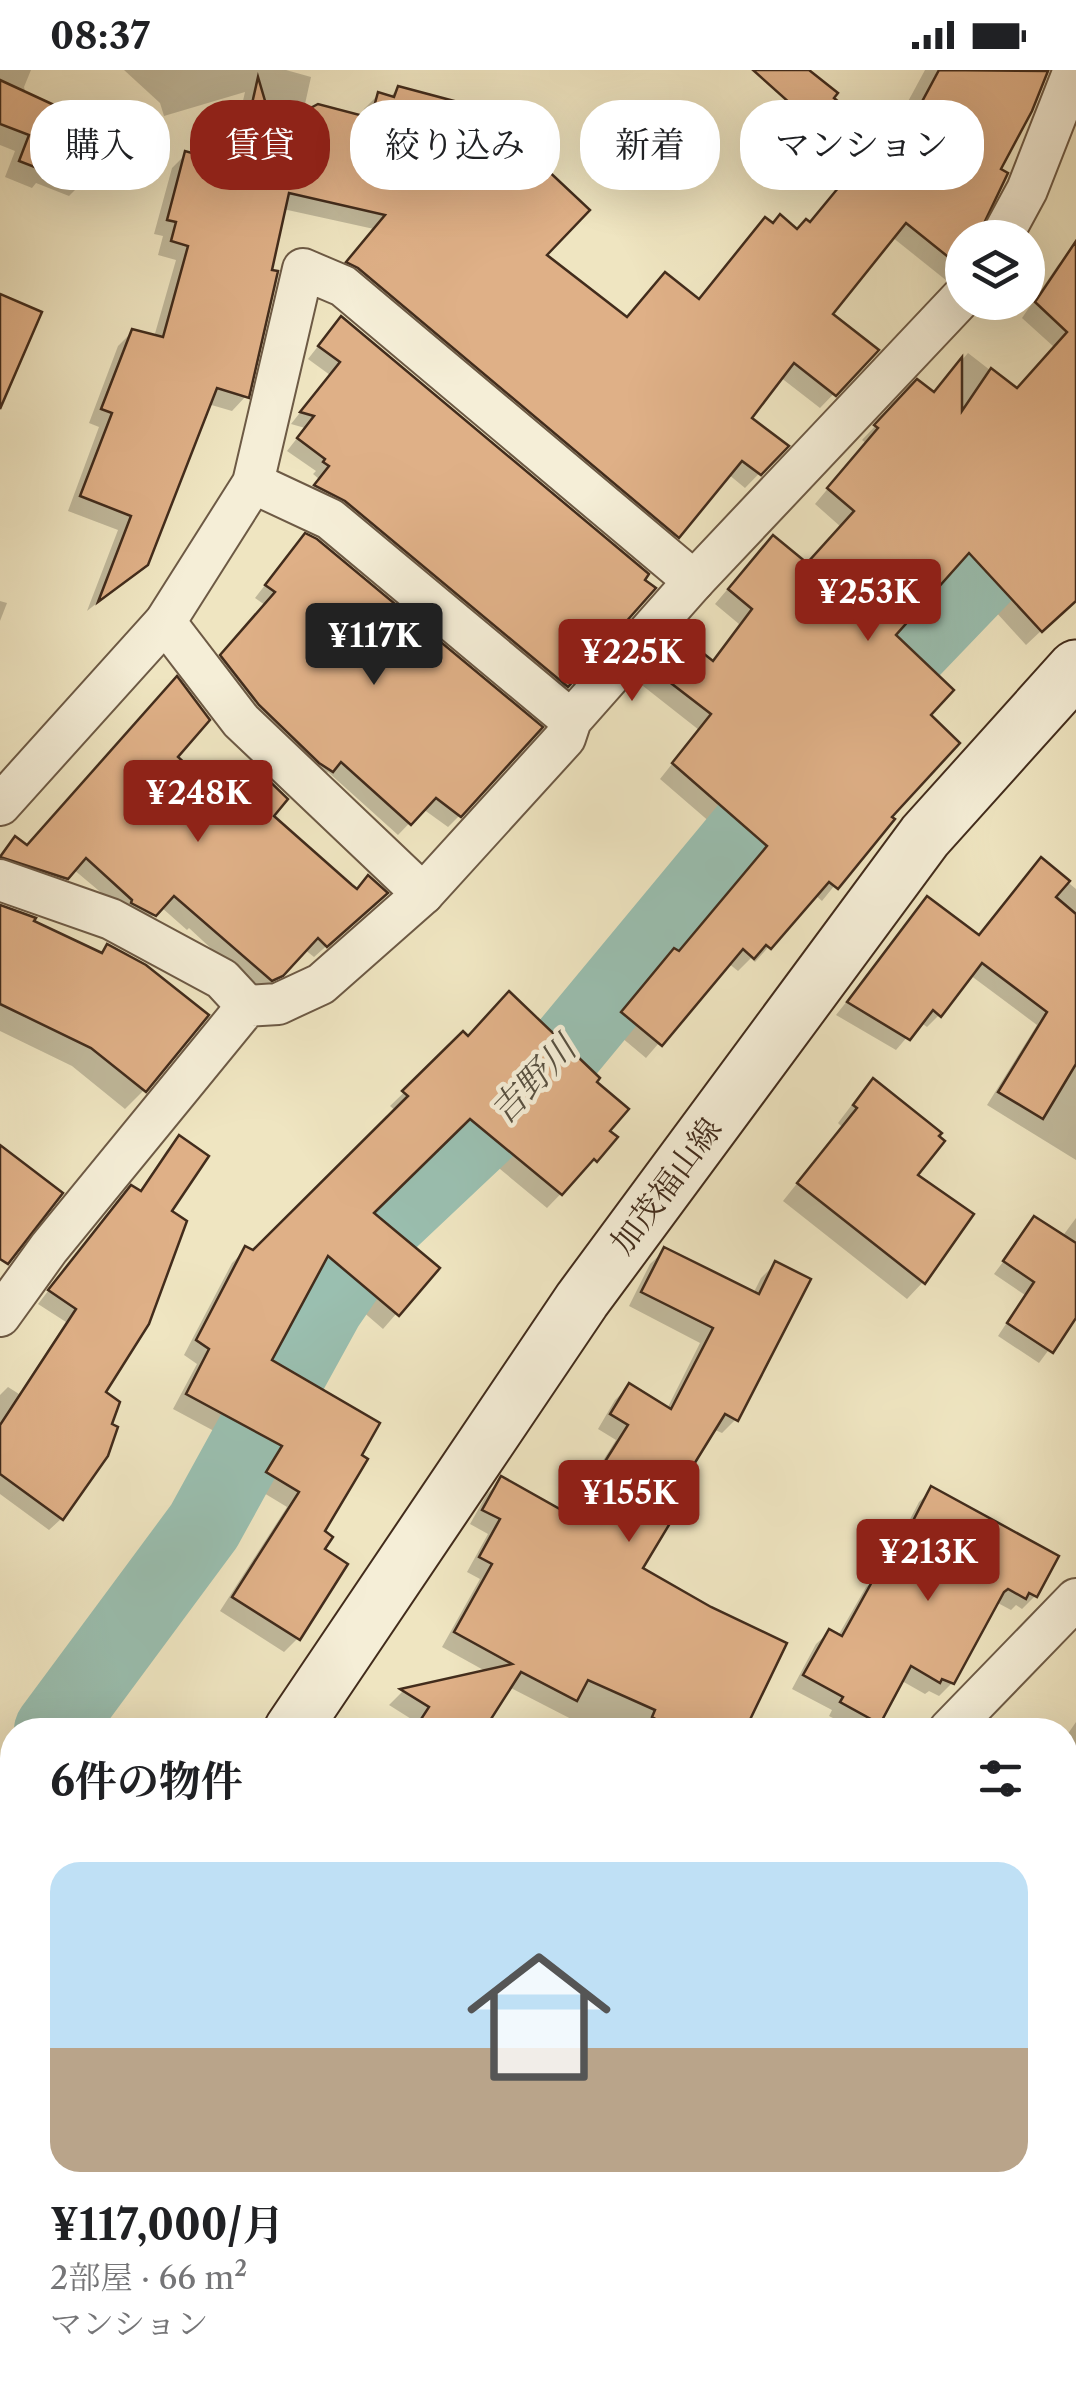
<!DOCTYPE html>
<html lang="ja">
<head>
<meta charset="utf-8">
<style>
  body { margin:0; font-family:"Libre Caslon Text","Noto Serif JP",serif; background:#f6f6f6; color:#202124; height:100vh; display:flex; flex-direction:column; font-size:38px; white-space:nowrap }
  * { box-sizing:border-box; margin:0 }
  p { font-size:32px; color:#757577 }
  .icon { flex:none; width:55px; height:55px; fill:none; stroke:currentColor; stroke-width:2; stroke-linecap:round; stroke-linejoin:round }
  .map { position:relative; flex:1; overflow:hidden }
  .side { position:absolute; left:0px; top:1648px; width:1078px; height:672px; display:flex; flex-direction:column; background:#fff; border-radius:40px 40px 0 0; box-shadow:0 10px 40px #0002 }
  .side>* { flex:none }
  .banner { position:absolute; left:30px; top:30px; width:1018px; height:90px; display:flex; gap:20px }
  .fabs { position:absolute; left:945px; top:150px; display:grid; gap:20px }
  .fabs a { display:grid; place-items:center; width:100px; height:100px; border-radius:50%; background:#fff; box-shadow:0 10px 40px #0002; font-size:50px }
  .price { position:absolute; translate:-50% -85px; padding:0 22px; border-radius:10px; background:#8f2418; color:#fff; font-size:32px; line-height:65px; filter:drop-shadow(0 2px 5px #0008) }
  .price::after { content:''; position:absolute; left:50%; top:60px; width:30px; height:22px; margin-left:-15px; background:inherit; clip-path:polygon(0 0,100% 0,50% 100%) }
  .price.current { background:#222; color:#fff }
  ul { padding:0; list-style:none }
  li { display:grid; align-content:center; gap:20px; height:530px; padding:0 50px }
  li span { display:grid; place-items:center; height:310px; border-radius:30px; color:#555 }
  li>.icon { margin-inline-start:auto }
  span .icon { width:180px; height:180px; fill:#fffc; stroke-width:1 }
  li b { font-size:42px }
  h2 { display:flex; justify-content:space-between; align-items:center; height:120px; padding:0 50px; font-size:42px }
  .chip { padding:0 35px; border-radius:40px; background:#fff; box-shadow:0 10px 40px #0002; font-size:35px; line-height:90px }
  .chip.current { background:#8f2418; color:#fff }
  .status { display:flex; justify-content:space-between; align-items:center; height:70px; padding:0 50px; background:#fff; direction:ltr }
  .status svg { height:28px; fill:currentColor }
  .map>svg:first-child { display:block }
  .shadow { fill:#0003 }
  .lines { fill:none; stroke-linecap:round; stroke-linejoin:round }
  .river { stroke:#9abfb0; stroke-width:78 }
  .building { fill:#dfb087; stroke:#422c1c; stroke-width:2.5 }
  .street-casing { stroke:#6d5a45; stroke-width:44 }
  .secondary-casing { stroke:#422c1c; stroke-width:59 }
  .street { stroke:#f5eed7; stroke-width:40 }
  .secondary { stroke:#f5eed7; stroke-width:55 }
  .labels { text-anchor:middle; stroke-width:9; stroke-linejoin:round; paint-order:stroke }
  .street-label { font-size:32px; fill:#422c1c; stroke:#f5eed7 }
  .water-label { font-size:35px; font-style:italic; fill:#585141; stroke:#f5eed7 }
</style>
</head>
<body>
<div class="status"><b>08:37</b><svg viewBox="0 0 49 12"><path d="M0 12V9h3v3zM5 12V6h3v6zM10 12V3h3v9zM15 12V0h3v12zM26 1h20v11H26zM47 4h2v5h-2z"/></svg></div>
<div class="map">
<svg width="1076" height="2318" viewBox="0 0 1076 2318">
  <rect width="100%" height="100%" fill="#efe5c1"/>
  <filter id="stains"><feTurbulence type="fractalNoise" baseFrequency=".002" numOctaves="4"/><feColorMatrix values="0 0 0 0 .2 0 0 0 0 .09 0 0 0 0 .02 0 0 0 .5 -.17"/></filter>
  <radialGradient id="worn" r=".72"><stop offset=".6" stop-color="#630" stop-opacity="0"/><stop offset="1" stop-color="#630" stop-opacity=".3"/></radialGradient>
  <g class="shadow">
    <polygon points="0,0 31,0 24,17 26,24 85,110 69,126 36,113 32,118 5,107 15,81 0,75"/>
    <polygon points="124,0 286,0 311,7 305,34 332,41 352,86 364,39 378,25 389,28 399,18 544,185 626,249 697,231 809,154 846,109 773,48 796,18 831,28 885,74 925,0 1046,0 1030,40 998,100 977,168 962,168 962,194 947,211 892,167 829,244 876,280 820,338 780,307 749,348 785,377 745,418 728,404 663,480 334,207 374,159 283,139 246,326 232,341 208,334 146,494 87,541 118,460 68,441 99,357 89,353 118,276 132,262 154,267 176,190 158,185 163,166 154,164 172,98 186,84 228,96 245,22 164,46 160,33"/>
    <polygon points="1072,181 1076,183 1076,528 1026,575 954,496 892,565 928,645 889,748 822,831 815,825 755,892 751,888 738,901 728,893 646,988 609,957 660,895 677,883 755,791 660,709 699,660 638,612 665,581 711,592 739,554 715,534 759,482 806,496 841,457 815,434 866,373 862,370 917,312 933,324 968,283 1017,321 1054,277 1022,248 1058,195"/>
    <polygon points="330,261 567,615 555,627 304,428 319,409 313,404 316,401 287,381 305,358 291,354 330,305 308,289"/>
    <polygon points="293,479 460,745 448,757 423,739 398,765 328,702 319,712 210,599 265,535 255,528"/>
    <polygon points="0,531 7,533 0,551"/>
    <polygon points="165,622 175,688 226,733 271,746 373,835 314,887 304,879 268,917 257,921 189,858 187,860 161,837 142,857 73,799 54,820 5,802"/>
    <polygon points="1041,790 1076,819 1076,1090 987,1035 1037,955 970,905 939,945 927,957 920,952 896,980 836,945 927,830 977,867"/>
    <polygon points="0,845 100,885 108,877 144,1020 125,1039 72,996 0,961"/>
    <polygon points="463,965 594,1012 607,1061 615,1068 547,1138 454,1061 370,1143 436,1198 383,1259 317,1202 269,1291 358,1386 321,1462 321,1480 298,1568 284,1582 220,1541 287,1437 254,1417 270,1391 173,1339 197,1294 184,1285 232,1193 246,1179 253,1183 396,1041 390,1036"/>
    <polygon points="874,1012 915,1106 923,1212 907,1229 783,1131 842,1057 838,1053 857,1028"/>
    <polygon points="179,1068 169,1142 103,1323 109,1356 62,1448 49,1460 0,1424 0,1325 8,1317 19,1324 66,1252 38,1234 119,1130 139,1123 167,1080"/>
    <polygon points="1076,1148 1076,1243 1039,1293 998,1266 1025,1225 994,1204 1035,1149 1062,1167"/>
    <polygon points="665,1180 753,1224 761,1208 775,1194 736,1349 722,1363 713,1359 671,1426 639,1499 742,1660 574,1660 579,1653 509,1617 481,1660 411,1660 416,1652 389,1635 402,1622 487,1602 442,1577 480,1509 467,1502 488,1464 470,1454 487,1424 501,1410 565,1445 575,1435 616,1370 598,1359 615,1330 629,1316 667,1339 700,1273 629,1236 650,1194"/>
    <polygon points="932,1419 1035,1526 1022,1539 1016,1535 1011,1540 996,1532 952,1613 939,1626 929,1621 925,1624 902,1611 878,1652 870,1660 856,1660 829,1646 832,1640 792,1619 816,1574 829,1562 838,1566 866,1517 881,1505 919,1432"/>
    <polygon points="1076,1652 1076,1743 1065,1737 1065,1668"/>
    <polygon points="1065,1905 1076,1910 1076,2220 1065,2244"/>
    <polygon points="483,2308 581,2308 571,2318 475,2318"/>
    <polygon points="763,2308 919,2308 913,2318 759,2318"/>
    <polygon points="940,2308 982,2308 973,2318 959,2318"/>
    <polygon points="686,2309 703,2318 664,2318"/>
  </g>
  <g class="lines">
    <g class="river">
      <polyline points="53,1660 204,1456 325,1236 375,1163 554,994 816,678 1076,407"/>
      <polyline points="1016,2318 1031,2308"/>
    </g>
  </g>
  <g class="building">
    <polygon points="753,0 809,0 838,23 834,28 890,75 910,35 918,39 939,0 1048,1 1032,41 1001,99 1008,103 977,168 962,165 962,198 906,153 833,244 879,280 836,326 794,293 752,348 789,376 761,405 742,391 679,468 358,198 346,192 385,145 289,123 272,200 278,201 249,328 217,318 148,495 98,532 131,446 80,426 112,343 101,339 132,259 163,267 188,176 171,171 176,152 167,150 185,81 238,96 258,7 273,58 318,34 371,48 378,22 394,27 398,16 469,35 525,79 590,140 547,185 627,247 665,202 699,229 765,147 773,153 780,144 797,159 806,149 810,152 858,94"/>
    <polygon points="0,10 106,59 87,112 52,98 50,103 19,91 29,65 0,54"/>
    <polygon points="1076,171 1076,531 1042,562 969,483 896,565 954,620 931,645 960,673 892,747 895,749 838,819 829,812 771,879 766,875 754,889 743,879 662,976 621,942 674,878 679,881 767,776 672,693 711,644 650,597 679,564 713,591 752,539 728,519 773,465 807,493 854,441 827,418 878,358 874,355 917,309 934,322 962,287 962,341 991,298 1017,318 1067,262 1035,232"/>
    <polygon points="0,224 42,242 0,339"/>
    <polygon points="341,246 649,504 645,510 656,518 568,617 345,431 314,415 329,396 323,392 325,389 297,368 314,346 300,342 340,292 318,276"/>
    <polygon points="305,463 317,469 543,657 461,747 436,728 411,755 341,692 333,702 319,693 259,635 220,585 275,522 265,515"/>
    <polygon points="177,606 210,650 178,687 227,731 255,697 288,729 274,746 352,815 357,819 368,805 388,823 327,877 318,868 283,906 272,911 174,826 156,846 131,833 132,830 86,788 68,809 0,787 15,766 27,775"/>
    <polygon points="1041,787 1070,811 1056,827 1076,844 1076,994 1043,1049 998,1022 1047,942 982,893 941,947 933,940 910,970 847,932 927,826 979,865"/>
    <polygon points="0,835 36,848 34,851 102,883 107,874 146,895 209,945 146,1022 91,978 0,934"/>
    <polygon points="509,921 600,1008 597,1012 629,1039 610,1061 618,1067 597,1092 594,1089 562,1125 470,1049 374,1143 440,1198 399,1246 328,1186 272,1290 380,1353 362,1385 368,1389 325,1461 333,1467 325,1479 348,1494 300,1570 232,1527 299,1422 266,1402 282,1376 186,1324 209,1279 196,1270 245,1176 253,1180 408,1026 402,1021 463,961 468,966"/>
    <polygon points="873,1008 942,1063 939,1066 945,1071 918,1105 974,1144 925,1214 797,1113 857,1038 853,1035"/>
    <polygon points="179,1065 209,1086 172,1141 187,1151 149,1254 106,1322 120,1332 112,1354 118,1357 108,1386 63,1450 0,1404 0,1355 76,1239 48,1220 131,1115 141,1121"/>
    <polygon points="0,1075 63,1123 8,1194 0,1189"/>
    <polygon points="1034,1146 1076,1173 1076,1248 1053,1283 1007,1253 1034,1212 1003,1191"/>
    <polygon points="664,1177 759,1224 775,1191 811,1209 738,1351 725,1344 675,1425 684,1430 643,1498 711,1537 787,1573 745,1660 654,1660 659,1651 652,1647 655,1640 588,1610 577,1631 521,1602 484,1660 414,1660 429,1637 400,1619 512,1594 454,1562 492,1494 479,1487 500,1449 482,1440 501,1406 567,1443 575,1431 579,1433 628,1355 610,1344 629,1313 671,1339 713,1258 641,1222"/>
    <polygon points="931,1416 1059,1486 1037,1527 1029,1523 1026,1529 1008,1519 1004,1522 954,1614 942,1609 940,1613 911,1596 880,1654 840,1632 843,1627 803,1605 829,1559 842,1566 878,1501 885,1505"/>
  </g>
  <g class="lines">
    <defs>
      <g id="street">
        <polyline points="1001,168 1027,120 1074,0"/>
        <polyline points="253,413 330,449 571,650"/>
        <polyline points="165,552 241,651 423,824"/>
        <polyline points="0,735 165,552 253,413 303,199 343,216 694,511"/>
        <polyline points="0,810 111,849 222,909 247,936"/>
        <polyline points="0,1246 49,1178 247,936 278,934 321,914 423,824 565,668 571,650 694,511 962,227"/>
        <polyline points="949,1660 1076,1529"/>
        <polyline points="0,1738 12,1745"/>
        <polyline points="159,2318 174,2308"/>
      </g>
      <g id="secondary">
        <polyline points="292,1660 582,1230 925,766 1076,598"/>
        <polyline points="0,1949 12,1955"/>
        <polyline points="0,2071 12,2054"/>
      </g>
    </defs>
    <use href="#street" class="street-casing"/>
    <use href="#secondary" class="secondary-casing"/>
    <use href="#street" class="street"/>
    <use href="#secondary" class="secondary"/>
  </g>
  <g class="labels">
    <g class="street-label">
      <text transform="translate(666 1116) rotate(-53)" y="11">加茂福山線</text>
    </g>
    <g class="water-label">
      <text transform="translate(533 1010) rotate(-46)" y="12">吉野川</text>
    </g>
  </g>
  <rect width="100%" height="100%" filter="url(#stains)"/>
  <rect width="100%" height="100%" fill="url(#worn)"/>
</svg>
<div class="fabs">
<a><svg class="icon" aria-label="layers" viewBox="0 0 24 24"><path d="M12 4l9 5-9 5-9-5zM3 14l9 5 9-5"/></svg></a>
</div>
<b class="price" style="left:868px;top:574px">¥253K</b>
<b class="price current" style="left:374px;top:618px">¥117K</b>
<b class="price" style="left:632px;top:634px">¥225K</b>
<b class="price" style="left:198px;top:775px">¥248K</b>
<b class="price" style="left:629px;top:1475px">¥155K</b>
<b class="price" style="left:928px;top:1534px">¥213K</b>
<div class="banner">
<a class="chip">購入</a>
<a class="chip current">賃貸</a>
<a class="chip">絞り込み</a>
<a class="chip">新着</a>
<a class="chip">マンション</a>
</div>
<section class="side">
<h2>6件の物件<svg class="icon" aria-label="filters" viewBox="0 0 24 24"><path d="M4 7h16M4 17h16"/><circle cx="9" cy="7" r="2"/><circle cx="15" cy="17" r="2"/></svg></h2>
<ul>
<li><span style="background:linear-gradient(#bfe0f5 60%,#b9a48a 0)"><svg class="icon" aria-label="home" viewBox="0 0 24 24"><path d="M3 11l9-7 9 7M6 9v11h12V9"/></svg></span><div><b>¥117,000/月</b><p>2部屋 · 66 m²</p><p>マンション</p></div></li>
</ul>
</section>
</div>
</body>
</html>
